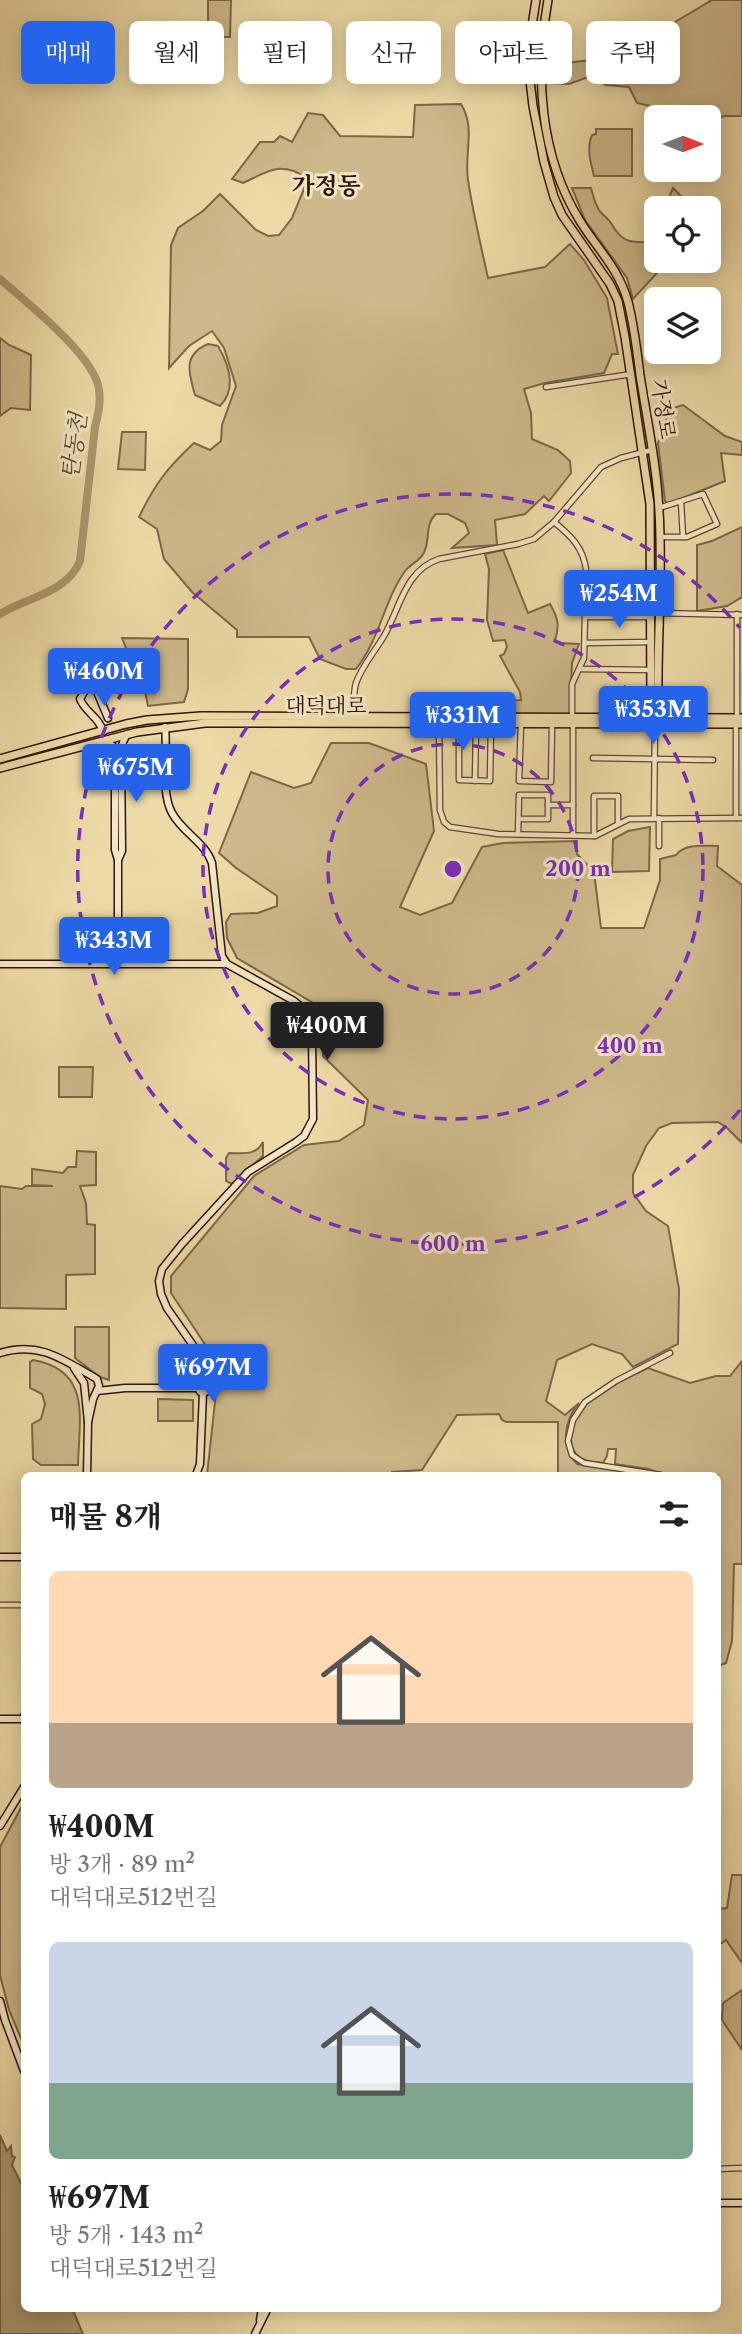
<!DOCTYPE html>
<html lang="ko">
<head>
<meta charset="utf-8">
<style>
  body { margin:0; font-family:"Libre Caslon Text","Noto Serif KR",serif; background:#f2f2f2; color:#202124; height:100vh; display:flex; flex-direction:column; font-size:26px; white-space:nowrap }
  * { box-sizing:border-box; margin:0 }
  p { font-size:23px; color:#757577 }
  .icon { flex:none; width:38px; height:38px; fill:none; stroke:currentColor; stroke-width:2; stroke-linecap:round; stroke-linejoin:round }
  .map { position:relative; flex:1; overflow:hidden }
  .details { position:absolute; left:21px; top:1472px; width:700px; height:840px; display:flex; flex-direction:column; background:#fff; border-radius:10px; box-shadow:0 4px 18px #0003 }
  .details>* { flex:none }
  .hud { position:absolute; left:21px; top:21px; width:700px; height:63px; display:flex; gap:14px }
  .needle { width:46px; rotate:90deg }
  .buttons { position:absolute; left:644px; top:105px; display:grid; gap:14px }
  .buttons a { display:grid; place-items:center; width:77px; height:77px; border-radius:10px; background:#fff; box-shadow:0 4px 18px #0003; font-size:35px }
  .price { position:absolute; translate:-50% -60px; padding:0 16px; border-radius:7px; background:#2563eb; color:#fff; font-size:23px; line-height:46px; filter:drop-shadow(0 2px 4px #0008) }
  .price::after { content:''; position:absolute; left:50%; top:42px; width:21px; height:16px; margin-left:-10px; background:inherit; clip-path:polygon(0 0,100% 0,50% 100%) }
  .price.on { background:#222; color:#fff }
  ul { padding:0; list-style:none }
  li { display:grid; align-content:center; gap:14px; height:371px; padding:0 28px }
  li span { display:grid; place-items:center; height:217px; border-radius:10px; color:#555 }
  li>.icon { margin-inline-start:auto }
  span .icon { width:126px; height:126px; fill:#fffc; stroke-width:1 }
  li b { font-size:30px }
  h2 { display:flex; justify-content:space-between; align-items:center; height:84px; padding:0 28px; font-size:30px }
  .tag { padding:0 24px; border-radius:10px; background:#fff; box-shadow:0 4px 18px #0003; font-size:24px; line-height:63px }
  .tag.on { background:#2563eb; color:#fff }
  .map>svg:first-child { display:block }
  .green { fill:#cdb98b; stroke:#7f6647; stroke-width:2 }
  .water { fill:#ad976f; stroke:#7b6244; stroke-width:2 }
  .lines { fill:none; stroke-linecap:round; stroke-linejoin:round }
  .river { stroke:#ad976f; stroke-width:8 }
  .secondary-tunnel { stroke:#c7b386; stroke-width:6; stroke-dasharray:6 3; stroke-linecap:butt }
  .street-casing { stroke:#60442c; stroke-width:7 }
  .secondary-casing { stroke:#311203; stroke-width:9 }
  .primary-casing { stroke:#311203; stroke-width:10 }
  .street { stroke:#f3e8c6; stroke-width:4.5 }
  .secondary { stroke:#f3e8c6; stroke-width:6 }
  .primary { stroke:#eddba7; stroke-width:7 }
  .ring { fill:none; stroke:#7b2cbf; stroke-width:3.5; stroke-dasharray:12 9 }
  .labels { text-anchor:middle; stroke-width:6; stroke-linejoin:round; paint-order:stroke }
  .street-label { font-size:21px; fill:#311203; stroke:#f3e8c6 }
  .water-label { font-size:23px; font-style:italic; fill:#63472e; stroke:#f3e8c6 }
  .quarter-label { font-size:24px; font-weight:bold; fill:#311203; stroke:#f3e8c6 }
  .centre { fill:#7b2cbf; stroke:#f3e8c6; stroke-width:3.5 }
  .ring-label { font-size:21px; text-anchor:middle; font-weight:bold; fill:#7b2cbf; stroke:#f3e8c6; stroke-width:6; stroke-linejoin:round; paint-order:stroke }
</style>
</head>
<body>
<div class="map">
<svg width="742" height="2334" viewBox="0 0 742 2334">
  <rect width="100%" height="100%" fill="#eddba7"/>
  <filter id="stains"><feTurbulence type="fractalNoise" baseFrequency=".00286" numOctaves="4"/><feColorMatrix values="0 0 0 0 .2 0 0 0 0 .09 0 0 0 0 .02 0 0 0 .5 -.17"/></filter>
  <radialGradient id="worn" r=".72"><stop offset=".6" stop-color="#630" stop-opacity="0"/><stop offset="1" stop-color="#630" stop-opacity=".3"/></radialGradient>
  <g class="green">
    <polygon points="208,0 231,0 230,37 208,37"/>
    <polygon points="712,0 742,0 742,116 726,116 709,119 709,117 687,117 679,113 637,103 629,87 606,85 591,76 569,84 551,83 549,65 599,59 610,48 630,52 664,42 673,35 675,22"/>
    <polygon points="164,23 188,23 187,55 164,54"/>
    <path d="M461,104C476,128 464,153 468,180C473,213 481,246 488,278L545,267L570,244L584,260L607,298L618,354H612L604,373L545,383L524,389L531,413L532,439L558,450L570,461L571,473L549,501L544,496L525,514L495,520L497,545L452,548L469,533L465,523L448,514H436C425,524 430,537 425,550C423,559 412,563 406,570C385,597 380,639 356,669H346L320,659L309,637H237V630L192,592L164,559L157,529L139,517C155,484 167,468 194,443L210,450L221,441L222,425L236,386L224,348L212,331L189,346L169,368L171,245L178,228L203,211L220,194L256,230L268,236L279,235L292,218L308,179C282,160 269,171 243,183L232,179L260,142H274L280,136L292,142L308,113L323,115L340,136L413,137L415,105Z"/>
    <path d="M596,129H632V176H594C591,163 586,149 592,135L596,134Z"/>
    <path d="M572,188H591C593,195 595,204 599,210C602,215 608,218 611,223C621,241 628,243 649,242L653,236L645,217L648,199L668,200L673,188L686,201L688,208H656V261H673L657,273L633,299L627,278L585,220Z"/>
    <polygon points="0,338 9,345 31,355 30,410 11,408 0,416"/>
    <path d="M208,344L218,346C229,365 237,389 220,406L195,395C189,374 182,355 208,344Z"/>
    <polygon points="683,405 725,436 742,442 742,455 721,453 725,481 668,504 665,501 658,443 666,426 667,410"/>
    <polygon points="122,432 146,432 145,470 118,469"/>
    <polygon points="742,527 742,597 727,606 697,611 697,545 712,541"/>
    <path d="M503,550L528,613L550,604C558,618 560,625 555,640L559,643L579,644L572,663L570,712L566,715L496,714L492,702L521,700L520,692L500,656L504,654L507,647L505,640L493,641L487,620L489,569L485,554Z"/>
    <polygon points="122,638 188,639 188,689 184,702 148,706 144,687 141,685"/>
    <path d="M331,743H369L426,764L434,831L400,907L420,915L452,903L482,847L503,843L577,841V854L594,872L601,928H644L660,880V859L676,855C685,843 704,846 718,846L717,866L742,885V1143L727,1128L718,1122L672,1123L659,1128L646,1146L633,1175V1193L646,1211L668,1226L679,1289L678,1344L633,1367L622,1354L592,1344L557,1360L546,1401L565,1415L579,1403C564,1421 560,1446 577,1464L651,1475H558V1422H506L502,1420L499,1414L457,1415L422,1470L392,1472L391,1475H207L216,1393L214,1358L171,1293V1276L254,1176L304,1145L339,1141L364,1125L368,1100L323,1056L320,1007L237,958L227,938L226,922L231,914L258,913L277,906V896L236,868L219,853L251,772L294,788L311,783Z"/>
    <polygon points="650,827 649,871 612,872 613,839 628,831"/>
    <polygon points="59,1067 93,1067 92,1097 59,1097"/>
    <path d="M263,1142V1156L232,1184L226,1181V1158L229,1153C243,1153 256,1156 263,1142Z"/>
    <polygon points="77,1151 96,1152 96,1185 80,1186 86,1203 87,1224 95,1225 95,1274 66,1275 66,1309 0,1308 0,1186 22,1189 26,1186 53,1186 32,1185 32,1169 63,1173 68,1167 76,1167"/>
    <polygon points="75,1327 109,1327 109,1380 100,1377 75,1358"/>
    <path d="M33,1360C92,1370 79,1419 78,1465H41L33,1459L32,1424L41,1419L45,1404L42,1394L30,1388V1362Z"/>
    <path d="M742,1361V1564H734L732,1641L726,1663L718,1666V1475H665L648,1469L615,1464L616,1449H608L607,1456L603,1463C590,1462 576,1461 572,1446C563,1404 619,1382 648,1368L690,1383L716,1376H730Z"/>
    <polygon points="158,1399 193,1400 193,1421 158,1421"/>
    <polygon points="24,1802 24,2042 23,2043 9,2010 0,1975 0,1847"/>
    <polygon points="732,1875 742,1875 742,1963 726,1940 718,1946 718,1909 727,1908"/>
    <polygon points="742,1990 742,2050 722,2020 723,2003"/>
  </g>
  <polygon class="water" points="0,2135 7,2151 11,2146 12,2156 15,2157 12,2165 22,2185 24,2198 24,2308 72,2308 83,2334 0,2334"/>
  <g class="lines">
    <path class="river" d="M0,279C25,301 96,357 99,390C101,403 98,415 95,427L80,561C67,593 27,597 0,614"/>
    <polyline class="secondary-tunnel" points="108,718 115,733 118,757"/>
    <defs>
      <g id="street">
        <polyline points="546,387 632,374"/>
        <polyline points="681,502 683,537"/>
        <polyline points="659,508 703,494 717,524 687,537 660,537"/>
        <path d="M554,522C570,535 583,547 586,569L584,658L572,684V718"/>
        <polyline points="659,613 742,615"/>
        <polyline points="737,614 737,718"/>
        <polyline points="586,617 651,617"/>
        <polyline points="585,643 651,642"/>
        <polyline points="579,669 651,670"/>
        <path d="M354,716C354,705 353,693 356,683C362,666 375,651 384,636C400,608 405,570 439,559L518,544L534,539L554,522L601,467L621,458L652,450"/>
        <polyline points="439,723 440,810 444,822 450,827 498,834 595,836 629,819 742,818"/>
        <polyline points="459,724 459,780 490,781 491,723"/>
        <polyline points="521,724 519,781 551,782 552,724"/>
        <polyline points="573,724 573,835"/>
        <polyline points="593,758 713,760"/>
        <polyline points="475,781 476,724"/>
        <polyline points="654,818 655,724"/>
        <polyline points="659,818 659,846"/>
        <polyline points="736,818 736,724"/>
        <polyline points="519,819 548,819 548,805"/>
        <polyline points="518,834 519,795 548,795 548,805 573,805"/>
        <polyline points="594,836 594,796 618,796 618,824"/>
        <polyline points="661,1475 584,1463 572,1455 568,1441 573,1420 585,1402 616,1381 670,1353"/>
        <polyline points="0,1605 24,1605"/>
        <polyline points="718,2169 742,2168"/>
      </g>
      <g id="secondary">
        <path d="M165,727C168,752 160,791 172,813C182,832 205,842 212,863L222,956L227,964L294,1001C306,1010 311,1018 312,1033L313,1119L304,1136L296,1142L248,1172L182,1244L162,1269L159,1281L161,1294L167,1308L197,1351L203,1368V1385"/>
        <path d="M103,732C100,718 85,712 80,699L90,682L95,687L108,718"/>
        <polyline points="105,741 112,745 115,751 115,850 118,860 118,964"/>
        <polyline points="118,860 122,851 121,750 123,742 127,734"/>
        <polyline points="0,964 227,964"/>
        <path d="M0,1353C41,1341 63,1360 97,1379L99,1386L93,1399L88,1422"/>
        <polyline points="74,1368 84,1383 88,1422 87,1475"/>
        <circle cx="203" cy="1389" r="4"/>
        <polyline points="97,1391 125,1388 199,1388"/>
        <polyline points="196,1475 200,1464 203,1393"/>
        <polyline points="0,1557 24,1557"/>
        <polyline points="0,1719 24,1719 24,1716"/>
        <polyline points="0,1826 24,1787"/>
        <polyline points="0,2001 5,2020 24,2071"/>
        <polyline points="718,2203 742,2203"/>
        <polyline points="260,2320 262,2308"/>
        <polyline points="255,2334 268,2308"/>
      </g>
      <g id="primary">
        <polyline points="536,0 531,32 529,72 533,106 544,162 554,197 562,215 610,284 618,301 625,337 650,504 651,703 655,718"/>
        <path d="M548,0C535,74 539,155 580,221C598,250 618,267 628,302C634,325 637,351 640,375C647,420 657,466 659,511C663,575 657,639 658,702L656,714"/>
        <polyline points="0,759 126,724 147,720 201,716 742,718"/>
        <polyline points="0,768 137,732 205,723 742,724"/>
      </g>
    </defs>
    <use href="#street" class="street-casing"/>
    <use href="#secondary" class="secondary-casing"/>
    <use href="#primary" class="primary-casing"/>
    <use href="#street" class="street"/>
    <use href="#secondary" class="secondary"/>
    <use href="#primary" class="primary"/>
  </g>
  <g class="ring">
    <circle cx="453" cy="869" r="125"/>
    <circle cx="453" cy="869" r="250"/>
    <path d="M740 1110A375 375 0 1 1 740 628"/>
  </g>
  <g class="labels">
    <g class="street-label">
      <text transform="translate(663 409) rotate(81)" y="7">가정로</text>
      <text x="326" y="713">대덕대로</text>
    </g>
    <g class="water-label">
      <text transform="translate(74 446) rotate(-82)" y="8">탄동천</text>
    </g>
    <g class="quarter-label">
      <text x="326" y="194">가정동</text>
    </g>
  </g>
  <circle cx="453" cy="869" r="10" class="centre"/>
  <g class="ring-label">
    <text x="578" y="876">200 m</text>
    <text x="630" y="1053">400 m</text>
    <text x="453" y="1251">600 m</text>
  </g>
  <rect width="100%" height="100%" filter="url(#stains)"/>
  <rect width="100%" height="100%" fill="url(#worn)"/>
</svg>
<div class="buttons">
<a><svg class="needle" viewBox="-14 -14 28 28"><path d="M0-13l5 13h-10z" fill="#e53935"/><path d="M0 13l5-13h-10z" fill="#757577"/></svg></a>
<a><svg class="icon" aria-label="locate" viewBox="0 0 24 24"><circle cx="12" cy="12" r="6"/><path d="M12 2v4M12 18v4M2 12h4M18 12h4"/></svg></a>
<a><svg class="icon" aria-label="layers" viewBox="0 0 24 24"><path d="M12 4l9 5-9 5-9-5zM3 14l9 5 9-5"/></svg></a>
</div>
<b class="price" style="left:619px;top:630px">₩254M</b>
<b class="price" style="left:104px;top:708px">₩460M</b>
<b class="price" style="left:653px;top:746px">₩353M</b>
<b class="price" style="left:463px;top:752px">₩331M</b>
<b class="price" style="left:136px;top:804px">₩675M</b>
<b class="price" style="left:114px;top:977px">₩343M</b>
<b class="price on" style="left:327px;top:1062px">₩400M</b>
<b class="price" style="left:213px;top:1404px">₩697M</b>
<div class="hud">
<a class="tag on">매매</a>
<a class="tag">월세</a>
<a class="tag">필터</a>
<a class="tag">신규</a>
<a class="tag">아파트</a>
<a class="tag">주택</a>
</div>
<section class="details">
<h2>매물 8개<svg class="icon" aria-label="filters" viewBox="0 0 24 24"><path d="M4 7h16M4 17h16"/><circle cx="9" cy="7" r="2"/><circle cx="15" cy="17" r="2"/></svg></h2>
<ul>
<li><span style="background:linear-gradient(#ffd9b3 70%,#b9a48a 0)"><svg class="icon" aria-label="home" viewBox="0 0 24 24"><path d="M3 11l9-7 9 7M6 9v11h12V9"/></svg></span><div><b>₩400M</b><p>방 3개 · 89 m²</p><p>대덕대로512번길</p></div></li>
<li><span style="background:linear-gradient(#c9d6e8 65%,#7fa58c 0)"><svg class="icon" aria-label="home" viewBox="0 0 24 24"><path d="M3 11l9-7 9 7M6 9v11h12V9"/></svg></span><div><b>₩697M</b><p>방 5개 · 143 m²</p><p>대덕대로512번길</p></div></li>
</ul>
</section>
</div>
</body>
</html>
